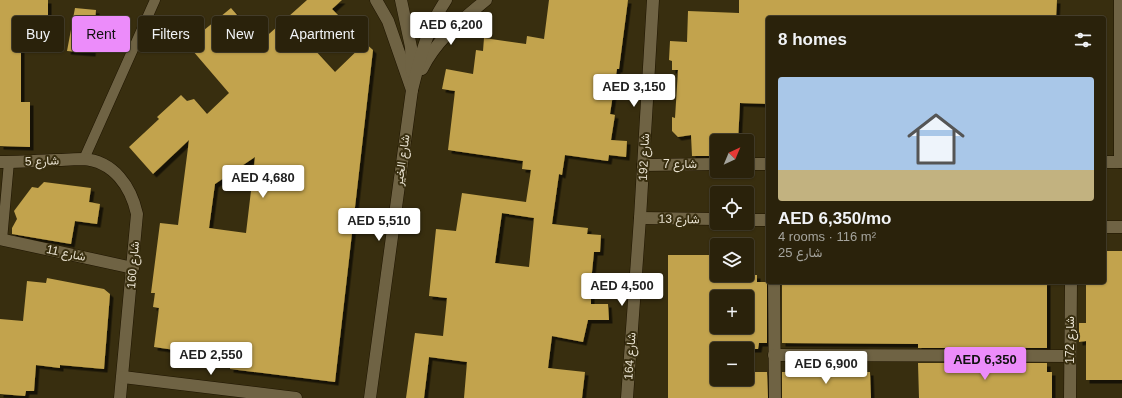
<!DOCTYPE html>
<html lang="en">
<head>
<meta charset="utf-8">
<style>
  body { margin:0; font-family:Arial,Vazirmatn,sans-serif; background:#322a14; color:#f1f3f6; height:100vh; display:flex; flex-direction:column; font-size:15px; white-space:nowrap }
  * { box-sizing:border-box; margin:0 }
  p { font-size:13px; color:#a5a49d }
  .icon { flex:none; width:22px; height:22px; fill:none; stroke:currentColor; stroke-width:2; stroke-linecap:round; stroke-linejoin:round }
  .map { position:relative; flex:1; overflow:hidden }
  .details { position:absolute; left:766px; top:16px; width:340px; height:268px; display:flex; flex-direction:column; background:#2a220b; border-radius:4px; box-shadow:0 1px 3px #0004,0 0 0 1px #463f2c }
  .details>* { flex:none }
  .guide { position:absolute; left:12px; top:16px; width:380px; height:36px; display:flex; gap:8px }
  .needle { width:26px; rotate:44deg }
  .buttons { position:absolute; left:710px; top:134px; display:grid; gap:8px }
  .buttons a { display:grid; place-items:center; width:44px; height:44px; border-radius:4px; background:#2a220b; box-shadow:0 1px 3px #0004,0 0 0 1px #463f2c; font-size:20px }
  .price { position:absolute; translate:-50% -34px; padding:0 9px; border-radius:4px; background:#fff; color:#222; font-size:13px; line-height:26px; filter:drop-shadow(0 1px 2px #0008) }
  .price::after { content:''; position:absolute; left:50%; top:24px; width:12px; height:9px; margin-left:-6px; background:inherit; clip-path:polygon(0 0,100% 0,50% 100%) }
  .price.on { background:#ec8cfa; color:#111 }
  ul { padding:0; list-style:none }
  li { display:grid; align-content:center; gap:8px; height:212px; padding:0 12px }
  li+li { border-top:1px solid #463f2c }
  li span { display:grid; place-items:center; height:124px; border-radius:4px; color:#555 }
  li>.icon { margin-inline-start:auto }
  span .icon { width:72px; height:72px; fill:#fffc; stroke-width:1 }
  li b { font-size:17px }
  h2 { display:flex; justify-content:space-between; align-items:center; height:48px; padding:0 12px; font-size:17px }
  .chip { padding:0 14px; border-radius:4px; background:#2a220b; box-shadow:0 1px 3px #0004,0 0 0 1px #463f2c; font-size:14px; line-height:36px }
  .chip.on { background:#ec8cfa; color:#111 }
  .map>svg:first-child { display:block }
  .building { fill:#c2a34d; fill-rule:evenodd; filter:url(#shadow) }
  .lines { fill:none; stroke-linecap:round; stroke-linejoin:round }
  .lane-casing { stroke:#1f1500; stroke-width:11 }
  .street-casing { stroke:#1f1500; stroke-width:13 }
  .secondary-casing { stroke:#1f1500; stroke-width:13 }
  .lane { stroke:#6f6344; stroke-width:10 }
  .street { stroke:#6f6344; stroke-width:12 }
  .secondary { stroke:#6f6344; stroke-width:12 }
  .labels { text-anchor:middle; stroke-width:4; stroke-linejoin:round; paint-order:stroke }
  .street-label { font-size:12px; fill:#e9e2d1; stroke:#382e0f }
</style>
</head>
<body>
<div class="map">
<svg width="1122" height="398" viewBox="0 0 1122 398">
  <defs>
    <filter id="shadow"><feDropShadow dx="3.5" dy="3.5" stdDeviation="0" flood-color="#0009"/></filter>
  </defs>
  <rect width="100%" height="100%" fill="#382e0f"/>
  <g class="building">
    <polygon points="0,0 48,0 48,49 21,47 21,102 30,102 30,147 0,146"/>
    <path d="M307,0H342L332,9L340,17L312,47L335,72L365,43L373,50L335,382L230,369L231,358L154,347L159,308L153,307L155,293H151L160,223L178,225L189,140L153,174L129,147L159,119L157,117L181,95L187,101L194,99L207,114L229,93L187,44L231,8L260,42ZM255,157L246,233L209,228L215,184Z"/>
    <path d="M549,0H628L619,69H617L610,114L615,115L611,140L627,141L626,157L609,155L608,161L565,155L562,175L559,174L552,224L588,228L587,234L601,235L600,252H594L591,282V304H608L609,320H588L583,342L552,336L548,368L585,372L582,398H464L467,362L429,357L424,398H406L415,333L443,336L447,298L429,296L436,229L456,231L462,193L526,202L531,170L522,169L523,161L448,150L455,91L442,89L446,69L473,74L476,50L483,51L484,38L526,44L527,36L544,39ZM502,213L534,218L529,267L495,263Z"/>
    <polygon points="739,0 1057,0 1056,18 768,18 768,104 740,103 738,141 717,141 717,156 692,156 691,135 678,137 672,131 672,117 675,118 678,70 672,70 672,61 669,60 670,41 687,42 688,11 739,13"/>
    <polygon points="75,8 96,10 92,53 67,51"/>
    <polygon points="44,182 91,188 89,202 100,204 97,224 75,221 71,244 12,234 12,228 17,219 14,211 32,187 38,188"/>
    <polygon points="1104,251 1122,251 1122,380 1086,380 1086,341 1079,342 1079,323 1086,323 1086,282 1104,282"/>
    <path d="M668,255H717V275H757V282H767V343H759L758,349H717V379H747V372H767L768,398H668ZM717,297H747V327H717Z"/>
    <polygon points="47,278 104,289 110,294 104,369 60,365 60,368 36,365 34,391 26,391 25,396 0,394 0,319 23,321 27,281 46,283"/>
    <polygon points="782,282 1047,282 1047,348 918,348 918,344 782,343"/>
    <polygon points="918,363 1047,363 1047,372 1052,372 1052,398 919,398"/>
    <polygon points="782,372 870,372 871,398 782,398"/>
  </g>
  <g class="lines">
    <defs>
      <g id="lane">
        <polyline points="84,159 155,0"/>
        <polyline points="2,240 9,162"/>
      </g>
      <g id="street">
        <path d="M0,162C19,162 37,161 55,160C65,160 74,159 83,159C114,161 131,187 137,214L120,398"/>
        <polyline points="1104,162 1122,162"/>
        <polyline points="1120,162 1120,0"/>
        <polyline points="747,164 768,164"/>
        <polyline points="643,165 717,164"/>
        <polyline points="640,218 717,219"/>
        <polyline points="747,220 768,220"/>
        <polyline points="1104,227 1122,227"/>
        <polyline points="0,239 133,268"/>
        <polyline points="774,282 775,398"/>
        <polyline points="774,355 1070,356"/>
        <polyline points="123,377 296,398"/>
        <polyline points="627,398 640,218 653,0"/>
        <polyline points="1070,398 1071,282"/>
      </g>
      <g id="secondary">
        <polyline points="376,0 388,21 412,90"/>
        <polyline points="401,0 411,47 412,72"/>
        <path d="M422,69C437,39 461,21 486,0"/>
        <path d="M370,398L412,90C420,58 427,28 446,0"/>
      </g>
    </defs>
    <use href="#lane" class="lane-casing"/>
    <use href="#street" class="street-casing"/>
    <use href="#secondary" class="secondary-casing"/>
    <use href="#lane" class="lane"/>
    <use href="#street" class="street"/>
    <use href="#secondary" class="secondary"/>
  </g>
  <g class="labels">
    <g class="street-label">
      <text transform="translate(644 157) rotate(-87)" y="4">شارع 192</text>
      <text transform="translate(402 160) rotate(-82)" y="4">شارع الخير</text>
      <text transform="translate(42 161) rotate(-2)" y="4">شارع 5</text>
      <text x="680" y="168">شارع 7</text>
      <text transform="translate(679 219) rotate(1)" y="4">شارع 13</text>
      <text transform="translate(66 253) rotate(12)" y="4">شارع 11</text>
      <text transform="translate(133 265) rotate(-85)" y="4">شارع 160</text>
      <text transform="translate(1070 340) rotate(-90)" y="4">شارع 172</text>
      <text transform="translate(630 356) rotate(-86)" y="4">شارع 164</text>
    </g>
  </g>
</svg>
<div class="buttons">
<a><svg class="needle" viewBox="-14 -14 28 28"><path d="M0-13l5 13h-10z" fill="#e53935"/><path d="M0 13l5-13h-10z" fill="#a5a49d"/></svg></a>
<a><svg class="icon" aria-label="locate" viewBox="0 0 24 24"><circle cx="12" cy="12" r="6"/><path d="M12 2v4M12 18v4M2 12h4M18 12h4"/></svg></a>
<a><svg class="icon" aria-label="layers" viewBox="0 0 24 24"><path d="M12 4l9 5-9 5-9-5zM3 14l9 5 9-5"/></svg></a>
<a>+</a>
<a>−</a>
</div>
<b class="price" style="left:451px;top:46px">AED 6,200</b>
<b class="price" style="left:634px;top:108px">AED 3,150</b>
<b class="price" style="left:263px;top:199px">AED 4,680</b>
<b class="price" style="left:379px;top:242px">AED 5,510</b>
<b class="price" style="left:622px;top:307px">AED 4,500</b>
<b class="price" style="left:211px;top:376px">AED 2,550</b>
<b class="price on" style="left:985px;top:381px">AED 6,350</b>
<b class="price" style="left:826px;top:385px">AED 6,900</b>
<div class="guide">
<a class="chip">Buy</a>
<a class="chip on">Rent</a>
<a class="chip">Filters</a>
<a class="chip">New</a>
<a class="chip">Apartment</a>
</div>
<section class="details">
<h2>8 homes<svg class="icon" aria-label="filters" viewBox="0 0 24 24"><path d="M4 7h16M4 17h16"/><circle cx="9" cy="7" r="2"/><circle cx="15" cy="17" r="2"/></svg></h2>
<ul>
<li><span style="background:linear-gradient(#a9c7e8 75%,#c2b280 0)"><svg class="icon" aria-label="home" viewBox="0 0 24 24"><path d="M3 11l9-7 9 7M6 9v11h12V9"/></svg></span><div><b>AED 6,350/mo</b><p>4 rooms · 116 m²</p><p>شارع 25</p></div></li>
</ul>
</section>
</div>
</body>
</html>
